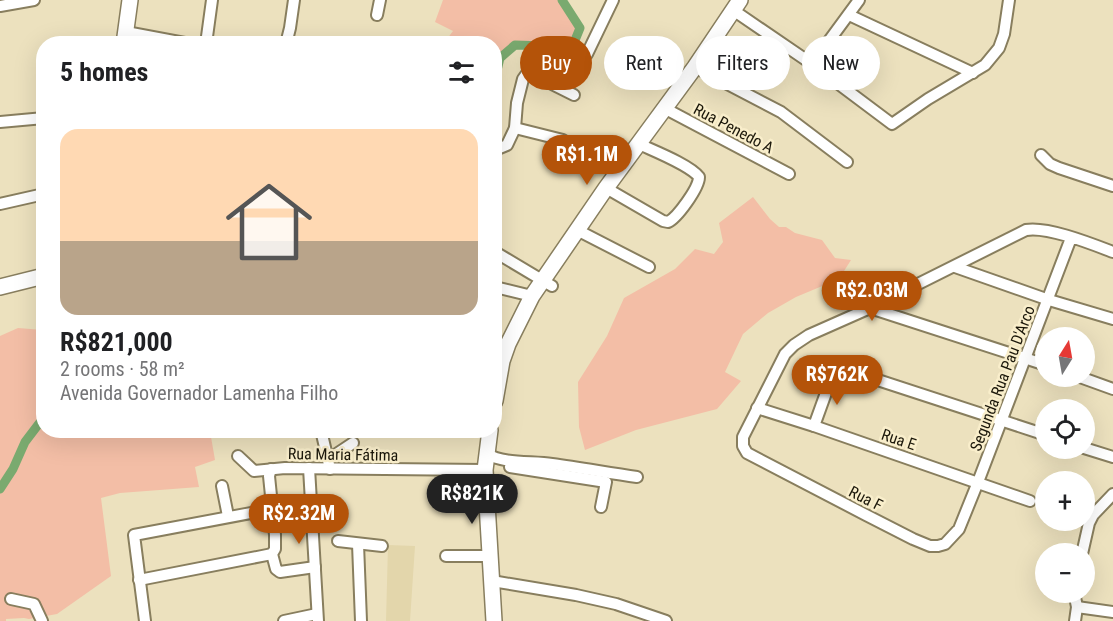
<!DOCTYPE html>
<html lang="en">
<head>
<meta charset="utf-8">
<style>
  body { margin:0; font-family:"Roboto Condensed",sans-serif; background:#f6f6f6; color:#202124; height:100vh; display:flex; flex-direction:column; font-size:22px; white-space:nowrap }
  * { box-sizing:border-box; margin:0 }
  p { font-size:20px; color:#757577 }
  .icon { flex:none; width:33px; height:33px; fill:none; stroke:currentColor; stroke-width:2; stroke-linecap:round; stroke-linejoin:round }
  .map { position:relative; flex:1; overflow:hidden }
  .sheet { position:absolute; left:36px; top:36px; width:466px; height:402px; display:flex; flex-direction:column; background:#fff; border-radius:24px; box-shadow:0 6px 24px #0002 }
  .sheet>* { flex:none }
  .hud { position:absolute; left:520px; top:36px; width:502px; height:54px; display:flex; gap:12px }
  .needle { width:39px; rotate:11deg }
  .controls { position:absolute; left:1035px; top:327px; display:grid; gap:12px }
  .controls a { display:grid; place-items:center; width:60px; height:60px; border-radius:50%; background:#fff; box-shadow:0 6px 24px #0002; font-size:30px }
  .price { position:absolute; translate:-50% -51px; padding:0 14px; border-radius:21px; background:#b45309; color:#fff; font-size:20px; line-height:39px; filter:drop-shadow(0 2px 3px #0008) }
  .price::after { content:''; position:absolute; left:50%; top:36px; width:18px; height:14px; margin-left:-9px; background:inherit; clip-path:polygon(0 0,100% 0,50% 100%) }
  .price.current { background:#222; color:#fff }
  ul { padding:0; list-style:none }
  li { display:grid; align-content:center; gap:12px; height:318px; padding:0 24px }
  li+li { border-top:2px solid #e0e0e0 }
  li span { display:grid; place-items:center; height:186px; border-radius:18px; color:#555 }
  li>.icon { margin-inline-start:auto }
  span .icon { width:108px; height:108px; fill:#fffc; stroke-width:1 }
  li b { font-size:26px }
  h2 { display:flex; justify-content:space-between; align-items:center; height:72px; padding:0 24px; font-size:26px }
  .pill { padding:0 21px; border-radius:27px; background:#fff; box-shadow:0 6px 24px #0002; font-size:21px; line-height:54px }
  .pill.current { background:#b45309; color:#fff }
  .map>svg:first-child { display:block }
  .built { fill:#e3d6ab }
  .green { fill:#f3bea6 }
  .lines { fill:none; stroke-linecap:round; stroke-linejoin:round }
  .canal { stroke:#7aaa6f; stroke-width:9 }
  .street-casing { stroke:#887e5e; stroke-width:14 }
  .secondary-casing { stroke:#887e5e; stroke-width:18 }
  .street { stroke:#fff; stroke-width:10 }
  .secondary { stroke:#fff; stroke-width:15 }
  .labels { text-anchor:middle; stroke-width:5; stroke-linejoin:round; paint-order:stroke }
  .street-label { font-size:16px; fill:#1b170a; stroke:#f9eecb }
</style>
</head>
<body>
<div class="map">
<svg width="1113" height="621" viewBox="0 0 1113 621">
  <rect width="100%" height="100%" fill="#ece1be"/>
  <polygon class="built" points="388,545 415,546 410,621 386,621"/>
  <g class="green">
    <polygon points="443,0 564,0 580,28 576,44 567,55 532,46 508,51 503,55 495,80 495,44 444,43 453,31 435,22"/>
    <polygon points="753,197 770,219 779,227 786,227 795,233 822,240 835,258 851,260 839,279 796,297 768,313 743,334 725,372 741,381 717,409 636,430 585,450 579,427 578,382 607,336 624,298 675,269 695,249 714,254 723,242 719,223"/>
    <polygon points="18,328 43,330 44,430 178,430 191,433 192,431 210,431 215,460 195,467 199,487 120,493 101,498 111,576 57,614 29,619 24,618 6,619 6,621 0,621 0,336"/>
  </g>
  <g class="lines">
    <g class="canal">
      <polyline points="495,79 500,58 515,45 545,46 560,51 571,50 580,28 562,0"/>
      <polyline points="90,430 97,430"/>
      <polyline points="0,489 13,469 25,442 44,417"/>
    </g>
    <defs>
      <g id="street">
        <polyline points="0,6 34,0"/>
        <polyline points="733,10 812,64 892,124 928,99 985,65 999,48 1004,34 1009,0"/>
        <polyline points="377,15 380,0"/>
        <polyline points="849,15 973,73"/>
        <polyline points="126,32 190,44"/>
        <polyline points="206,44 212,0"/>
        <polyline points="286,44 290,28 294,0"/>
        <polyline points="812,64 859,0"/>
        <polyline points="695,67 781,112 847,162"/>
        <polyline points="528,72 574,95"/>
        <polyline points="664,108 789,174"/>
        <polyline points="0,122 44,118"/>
        <polyline points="515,128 563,140"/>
        <polyline points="495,150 507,145 515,128 517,103 523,79 528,72 542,65 573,61 587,54 613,0"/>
        <polyline points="1041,155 1050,164 1059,168 1113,186"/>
        <path d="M606,188L663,221L668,222C677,218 699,188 699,177C690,165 654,151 639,144"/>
        <polyline points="0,204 44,194"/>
        <polyline points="577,230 649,267"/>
        <path d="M1071,238L978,482L959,529L945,544L938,546H930L913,539L866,515L747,453L743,446V437L785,354L794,345L809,335L870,308L1026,230C1047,226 1092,244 1113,252"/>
        <polyline points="495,252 552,286"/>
        <polyline points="955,267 1049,300 1113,319"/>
        <polyline points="495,287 532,296"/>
        <polyline points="870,308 1046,365"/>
        <polyline points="1077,376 1113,389"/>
        <polyline points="757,408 814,426 1030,501"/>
        <path d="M814,426L831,379C836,372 839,370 847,370L1046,435"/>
        <polyline points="321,430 330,469"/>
        <polyline points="1084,448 1113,457"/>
        <path d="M487,454C504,464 532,461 552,464C581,468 609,473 637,477"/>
        <polyline points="238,456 254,471 285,468 485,470"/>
        <polyline points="329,459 353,443"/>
        <polyline points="510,467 606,482 601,507"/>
        <polyline points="309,468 318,621"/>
        <polyline points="271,469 269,476 275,535 275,549 272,554 276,569 280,572 315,567"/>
        <polyline points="222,486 228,516"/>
        <polyline points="338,541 382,546"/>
        <polyline points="358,544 361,621"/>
        <polyline points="1082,554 1089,523 1093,515 1113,494"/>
        <polyline points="446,556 490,556"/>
        <polyline points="139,580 272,554"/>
        <polyline points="492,581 576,595 616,604 666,621"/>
        <polyline points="1074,592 1077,607 1075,621"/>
        <polyline points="11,599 34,604 42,621"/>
        <polyline points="1077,607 1113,612"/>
        <polyline points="145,621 134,535 272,509"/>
        <polyline points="284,621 317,614"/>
      </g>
      <g id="secondary">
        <polyline points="124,44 130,0"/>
        <polyline points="0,287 44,276"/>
        <polyline points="495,401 502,361 508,344 532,296 606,188 695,67 740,0"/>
        <polyline points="490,430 485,470 494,621"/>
      </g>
    </defs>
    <use href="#street" class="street-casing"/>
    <use href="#secondary" class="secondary-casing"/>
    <use href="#street" class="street"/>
    <use href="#secondary" class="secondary"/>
  </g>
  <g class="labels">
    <g class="street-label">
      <text transform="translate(734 128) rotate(28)" y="6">Rua Penedo A</text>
      <text transform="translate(1002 378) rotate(-69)" y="6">Segunda Rua Pau D'Arco</text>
      <text transform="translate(899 439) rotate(19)" y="6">Rua E</text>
      <text transform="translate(343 454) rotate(1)" y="6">Rua Maria Fátima</text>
      <text transform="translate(866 498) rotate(27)" y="6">Rua F</text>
    </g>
  </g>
</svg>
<div class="controls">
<a><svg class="needle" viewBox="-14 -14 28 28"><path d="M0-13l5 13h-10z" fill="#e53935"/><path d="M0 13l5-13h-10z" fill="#757577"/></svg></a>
<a><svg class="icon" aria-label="locate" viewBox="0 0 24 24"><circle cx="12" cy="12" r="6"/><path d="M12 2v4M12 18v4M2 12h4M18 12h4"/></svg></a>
<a>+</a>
<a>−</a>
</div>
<b class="price" style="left:587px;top:186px">R$1.1M</b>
<b class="price" style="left:872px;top:322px">R$2.03M</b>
<b class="price" style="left:837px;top:406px">R$762K</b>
<b class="price current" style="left:472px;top:525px">R$821K</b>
<b class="price" style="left:299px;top:545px">R$2.32M</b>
<div class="hud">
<a class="pill current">Buy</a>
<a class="pill">Rent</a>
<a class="pill">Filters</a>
<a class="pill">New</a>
</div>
<section class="sheet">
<h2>5 homes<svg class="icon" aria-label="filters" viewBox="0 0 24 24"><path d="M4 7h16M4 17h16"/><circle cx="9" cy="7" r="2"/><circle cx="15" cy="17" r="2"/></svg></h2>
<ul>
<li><span style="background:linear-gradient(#ffd9b3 60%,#b9a48a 0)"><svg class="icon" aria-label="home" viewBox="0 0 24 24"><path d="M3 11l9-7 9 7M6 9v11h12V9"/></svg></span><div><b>R$821,000</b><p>2 rooms · 58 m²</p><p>Avenida Governador Lamenha Filho</p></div></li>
</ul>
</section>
</div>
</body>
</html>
